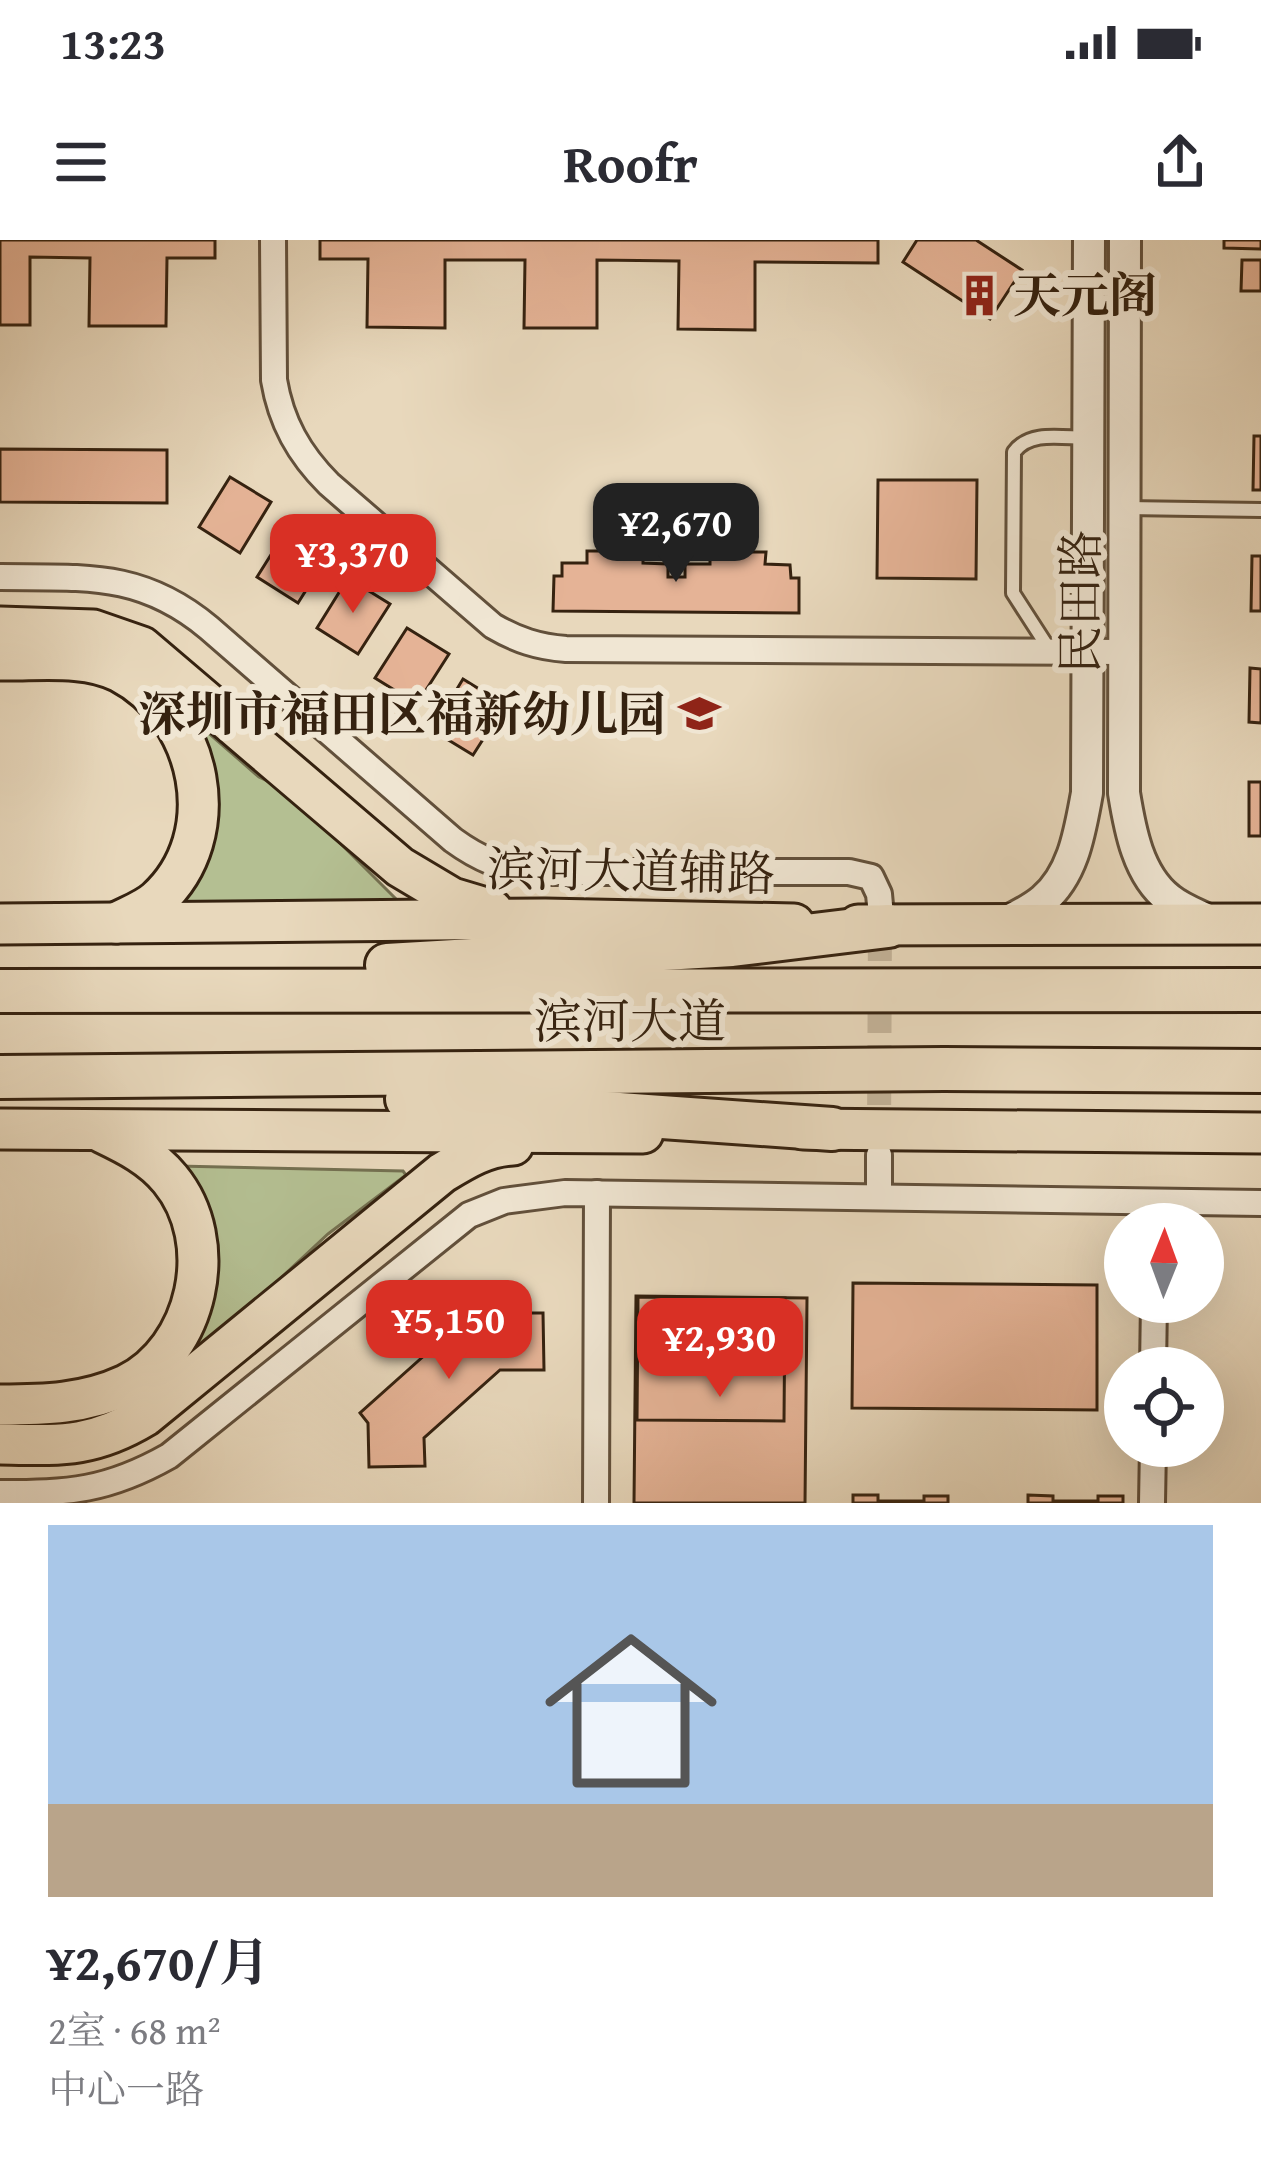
<!DOCTYPE html>
<html lang="zh">
<head>
<meta charset="utf-8">
<style>
  body { margin:0; font-family:"Gentium Book Plus","Noto Serif SC",serif; background:#f7f7f7; color:#2b2b33; height:100vh; display:flex; flex-direction:column; font-size:45px; white-space:nowrap }
  * { box-sizing:border-box; margin:0 }
  p { font-size:39px; color:#7c7c81 }
  .icon { flex:none; width:66px; height:66px; fill:none; stroke:currentColor; stroke-width:2; stroke-linecap:round; stroke-linejoin:round }
  .map { position:relative; height:1263px; overflow:hidden }
  .details { display:flex; flex-direction:column; background:#fff; flex:1 }
  .details>* { flex:none }
  .needle { width:78px; rotate:1deg }
  .tools { position:absolute; left:1104px; top:963px; display:grid; gap:24px }
  .tools a { display:grid; place-items:center; width:120px; height:120px; border-radius:50%; background:#fff; box-shadow:0 12px 48px #0002; font-size:60px }
  .price { position:absolute; translate:-50% -102px; padding:0 27px; border-radius:24px; background:#d93025; color:#fff; font-size:39px; line-height:78px; filter:drop-shadow(0 3px 6px #0008) }
  .price::after { content:''; position:absolute; left:50%; top:72px; width:36px; height:27px; margin-left:-18px; background:inherit; clip-path:polygon(0 0,100% 0,50% 100%) }
  .price.on { background:#222; color:#fff }
  ul { padding:0; list-style:none }
  li { display:grid; align-content:center; gap:24px; height:636px; padding:0 48px }
  li+li { border-top:3px solid #e1e1e2 }
  li span { display:grid; place-items:center; height:372px; border-radius:0px; color:#555 }
  li>.icon { margin-inline-start:auto }
  span .icon { width:216px; height:216px; fill:#fffc; stroke-width:1 }
  li b { font-size:51px }
  .status { display:flex; justify-content:space-between; align-items:center; height:84px; padding:0 60px; background:#fff; direction:ltr }
  .status svg { height:33px; fill:currentColor }
  header { display:flex; justify-content:space-between; align-items:center; height:156px; padding:0 48px; background:#fff; font-size:54px; font-weight:700 }
  .map>svg:first-child { display:block }
  .green { fill:#b4bf92; stroke:#747051; stroke-width:3 }
  .building { fill:#e5b396; stroke:#352210; stroke-width:3 }
  .lines { fill:none; stroke-linecap:round; stroke-linejoin:round }
  .minor-tunnel { stroke:#c4b49a; stroke-width:24; stroke-dasharray:24 12; stroke-linecap:butt }
  .service-casing { stroke:#62503b; stroke-width:18 }
  .minor-casing { stroke:#62503b; stroke-width:30 }
  .tertiary-casing { stroke:#62503b; stroke-width:36 }
  .primary-casing { stroke:#352210; stroke-width:45 }
  .trunk-casing { stroke:#352210; stroke-width:48 }
  .service { stroke:#f0e6d3; stroke-width:12 }
  .minor { stroke:#f0e6d3; stroke-width:24 }
  .tertiary { stroke:#f0e6d3; stroke-width:30 }
  .primary { stroke:#e8d8bc; stroke-width:39 }
  .trunk { stroke:#e8d8bc; stroke-width:42 }
  .labels { text-anchor:middle; stroke-width:12; stroke-linejoin:round; paint-order:stroke }
  .poi-label { font-size:48px; font-weight:bold; fill:#352210; stroke:#f0e6d3; text-anchor:start }
  .street-label { font-size:48px; fill:#352210; stroke:#f0e6d3 }
</style>
</head>
<body>
<div class="status"><b>13:23</b><svg viewBox="0 0 49 12"><path d="M0 12V9h3v3zM5 12V6h3v6zM10 12V3h3v9zM15 12V0h3v12zM26 1h20v11H26zM47 4h2v5h-2z"/></svg></div>
<header><svg class="icon" aria-label="menu" viewBox="0 0 24 24"><path d="M4 6h16M4 12h16M4 18h16"/></svg>Roofr<svg class="icon" aria-label="share" viewBox="0 0 24 24"><path d="M12 15V3M7 8l5-5 5 5M5 13v7h14v-7"/></svg></header>
<div class="map">
<svg width="1261" height="1263" viewBox="0 0 1261 1263">
  <rect width="100%" height="100%" fill="#e8d8bc"/>
  <filter id="stains"><feTurbulence type="fractalNoise" baseFrequency=".00167" numOctaves="4"/><feColorMatrix values="0 0 0 0 .2 0 0 0 0 .09 0 0 0 0 .02 0 0 0 .5 -.17"/></filter>
  <radialGradient id="worn" r=".72"><stop offset=".6" stop-color="#630" stop-opacity="0"/><stop offset="1" stop-color="#630" stop-opacity=".3"/></radialGradient>
  <g class="green">
    <polygon points="174,463 259,537 278,546 303,566 406,669 177,669 192,646"/>
    <polygon points="177,926 403,931 406,935 328,994 165,1146 192,1110 202,1090"/>
  </g>
  <g class="building">
    <polygon points="0,0 215,0 215,18 167,18 166,86 89,86 90,18 30,17 30,85 0,85"/>
    <polygon points="320,0 878,0 878,23 755,22 755,90 678,89 679,21 597,20 597,88 524,88 525,20 445,20 445,88 367,87 368,19 320,19"/>
    <polygon points="917,0 976,0 1022,30 990,79 903,22"/>
    <polygon points="1224,0 1261,0 1261,9 1224,8"/>
    <polygon points="1242,20 1261,20 1261,51 1241,51"/>
    <polygon points="1254,196 1261,196 1261,250 1253,250"/>
    <polygon points="0,209 167,210 167,263 0,262"/>
    <polygon points="230,237 271,262 240,313 199,287"/>
    <polygon points="878,240 977,240 976,339 877,338"/>
    <polygon points="289,286 330,312 298,363 257,337"/>
    <polygon points="587,311 643,311 643,323 668,324 668,337 685,337 685,324 710,324 710,312 766,312 765,324 790,325 791,338 799,338 799,373 553,371 554,336 562,336 562,323 587,323"/>
    <polygon points="1252,316 1261,316 1261,371 1251,371"/>
    <polygon points="348,338 390,364 358,414 317,388"/>
    <polygon points="407,388 449,414 417,464 375,438"/>
    <polygon points="1250,428 1261,429 1261,483 1249,482"/>
    <polygon points="463,439 505,465 473,515 432,490"/>
    <rect x="1249" y="542" width="12" height="54"/>
    <polygon points="853,1043 1097,1045 1097,1170 852,1168"/>
    <polygon points="636,1056 807,1058 805,1263 634,1263"/>
    <polygon points="638,1057 785,1058 784,1181 637,1180"/>
    <polygon points="483,1063 492,1073 543,1073 544,1130 500,1130 424,1198 425,1226 369,1227 368,1183 360,1173"/>
    <polygon points="853,1255 878,1255 878,1261 924,1261 924,1256 948,1256 948,1263 853,1263"/>
    <polygon points="1028,1255 1053,1256 1053,1261 1098,1261 1098,1256 1123,1256 1123,1263 1028,1263"/>
  </g>
  <g class="lines">
    <polyline class="minor-tunnel" points="879,901 880,677"/>
    <defs>
      <g id="service">
        <polyline points="1126,268 1261,270"/>
        <path d="M1051,412L1013,353L1014,212C1030,190 1063,198 1087,198"/>
      </g>
      <g id="minor">
        <path d="M273,0L274,140C281,182 299,214 329,244L493,386C517,400 538,407 566,409L1124,412"/>
        <path d="M0,337C84,338 141,331 209,388L453,600C479,619 503,629 535,632H849L871,637L879,654L880,665"/>
        <polyline points="879,957 879,915"/>
        <polyline points="1153,1128 1154,1062"/>
        <path d="M0,1253C69,1253 107,1251 169,1216L469,975L504,961L565,953L1261,963"/>
        <polyline points="596,1263 597,953"/>
        <polyline points="1152,1263 1153,1206"/>
      </g>
      <g id="tertiary">
        <path d="M1125,0L1124,553C1130,590 1138,635 1169,659C1181,669 1198,675 1212,682"/>
        <path d="M1000,685C1014,678 1030,671 1043,660C1074,634 1080,590 1087,553L1089,0"/>
      </g>
      <g id="primary">
        <polyline points="0,387 93,390 142,407 400,627 452,658 492,670"/>
        <path d="M0,420C37,421 85,414 120,432C202,475 228,595 157,660C146,670 129,676 116,683"/>
        <polyline points="0,684 545,679 794,684"/>
        <polyline points="858,685 1261,684"/>
        <polyline points="0,889 643,893"/>
        <polyline points="803,889 1261,893"/>
        <path d="M0,1165C44,1165 85,1164 126,1145C198,1110 222,1002 170,939C152,917 128,905 103,893"/>
        <path d="M0,1204C60,1205 92,1208 145,1176L442,933C465,919 486,906 513,905"/>
      </g>
      <g id="trunk">
        <polyline points="387,725 732,705 888,686"/>
        <polyline points="0,751 1261,750"/>
        <polyline points="0,837 944,829 1261,831"/>
        <polyline points="407,859 832,889"/>
      </g>
    </defs>
    <use href="#service" class="service-casing"/>
    <use href="#minor" class="minor-casing"/>
    <use href="#tertiary" class="tertiary-casing"/>
    <use href="#primary" class="primary-casing"/>
    <use href="#trunk" class="trunk-casing"/>
    <use href="#service" class="service"/>
    <use href="#minor" class="minor"/>
    <use href="#tertiary" class="tertiary"/>
    <use href="#primary" class="primary"/>
    <use href="#trunk" class="trunk"/>
  </g>
  <defs>
    <symbol id="building-bare" viewBox="-9 -9 18 18"><path d="M-4-6H4V6H1V3H-1V6H-4ZM-2.5-4.3h1.7v1.8h-1.7ZM.8-4.3h1.7v1.8H.8ZM-2.5-1h1.7V.8h-1.7ZM.8-1h1.7V.8H.8Z" fill="#8f2418" stroke="#f0e6d3" stroke-width="2.5" paint-order="stroke"/></symbol>
    <symbol id="school-bare" viewBox="-9 -9 18 18"><path d="M0-5L7-2L0 1L-7-2ZM-4 1L0 2.5L4 1V4Q0 6-4 4Z" fill="#8f2418" stroke="#f0e6d3" stroke-width="2.5" paint-order="stroke"/></symbol>
  </defs>
  <g fill-rule="evenodd">
    <use href="#building-bare" x="950" y="26" width="59" height="59"/>
    <use href="#school-bare" x="670" y="444" width="59" height="59"/>
  </g>
  <g class="labels">
    <g class="poi-label">
      <text x="1013" y="72">天元阁</text>
      <text x="666" y="491" text-anchor="end">深圳市福田区福新幼儿园</text>
    </g>
    <g class="street-label">
      <text transform="translate(1080 362) rotate(-90)" y="17">民田路</text>
      <text transform="translate(631 631) rotate(1)" y="17">滨河大道辅路</text>
      <text x="630" y="798">滨河大道</text>
    </g>
  </g>
  <rect width="100%" height="100%" filter="url(#stains)"/>
  <rect width="100%" height="100%" fill="url(#worn)"/>
</svg>
<div class="tools">
<a><svg class="needle" viewBox="-14 -14 28 28"><path d="M0-13l5 13h-10z" fill="#e53935"/><path d="M0 13l5-13h-10z" fill="#7c7c81"/></svg></a>
<a><svg class="icon" aria-label="locate" viewBox="0 0 24 24"><circle cx="12" cy="12" r="6"/><path d="M12 2v4M12 18v4M2 12h4M18 12h4"/></svg></a>
</div>
<b class="price on" style="left:676px;top:345px">¥2,670</b>
<b class="price" style="left:353px;top:376px">¥3,370</b>
<b class="price" style="left:449px;top:1142px">¥5,150</b>
<b class="price" style="left:720px;top:1160px">¥2,930</b>
</div>
<section class="details">
<ul>
<li><span style="background:linear-gradient(#a9c7e8 75%,#b9a48a 0)"><svg class="icon" aria-label="home" viewBox="0 0 24 24"><path d="M3 11l9-7 9 7M6 9v11h12V9"/></svg></span><div><b>¥2,670/月</b><p>2室 · 68 m²</p><p>中心一路</p></div></li>
</ul>
</section>
</body>
</html>
